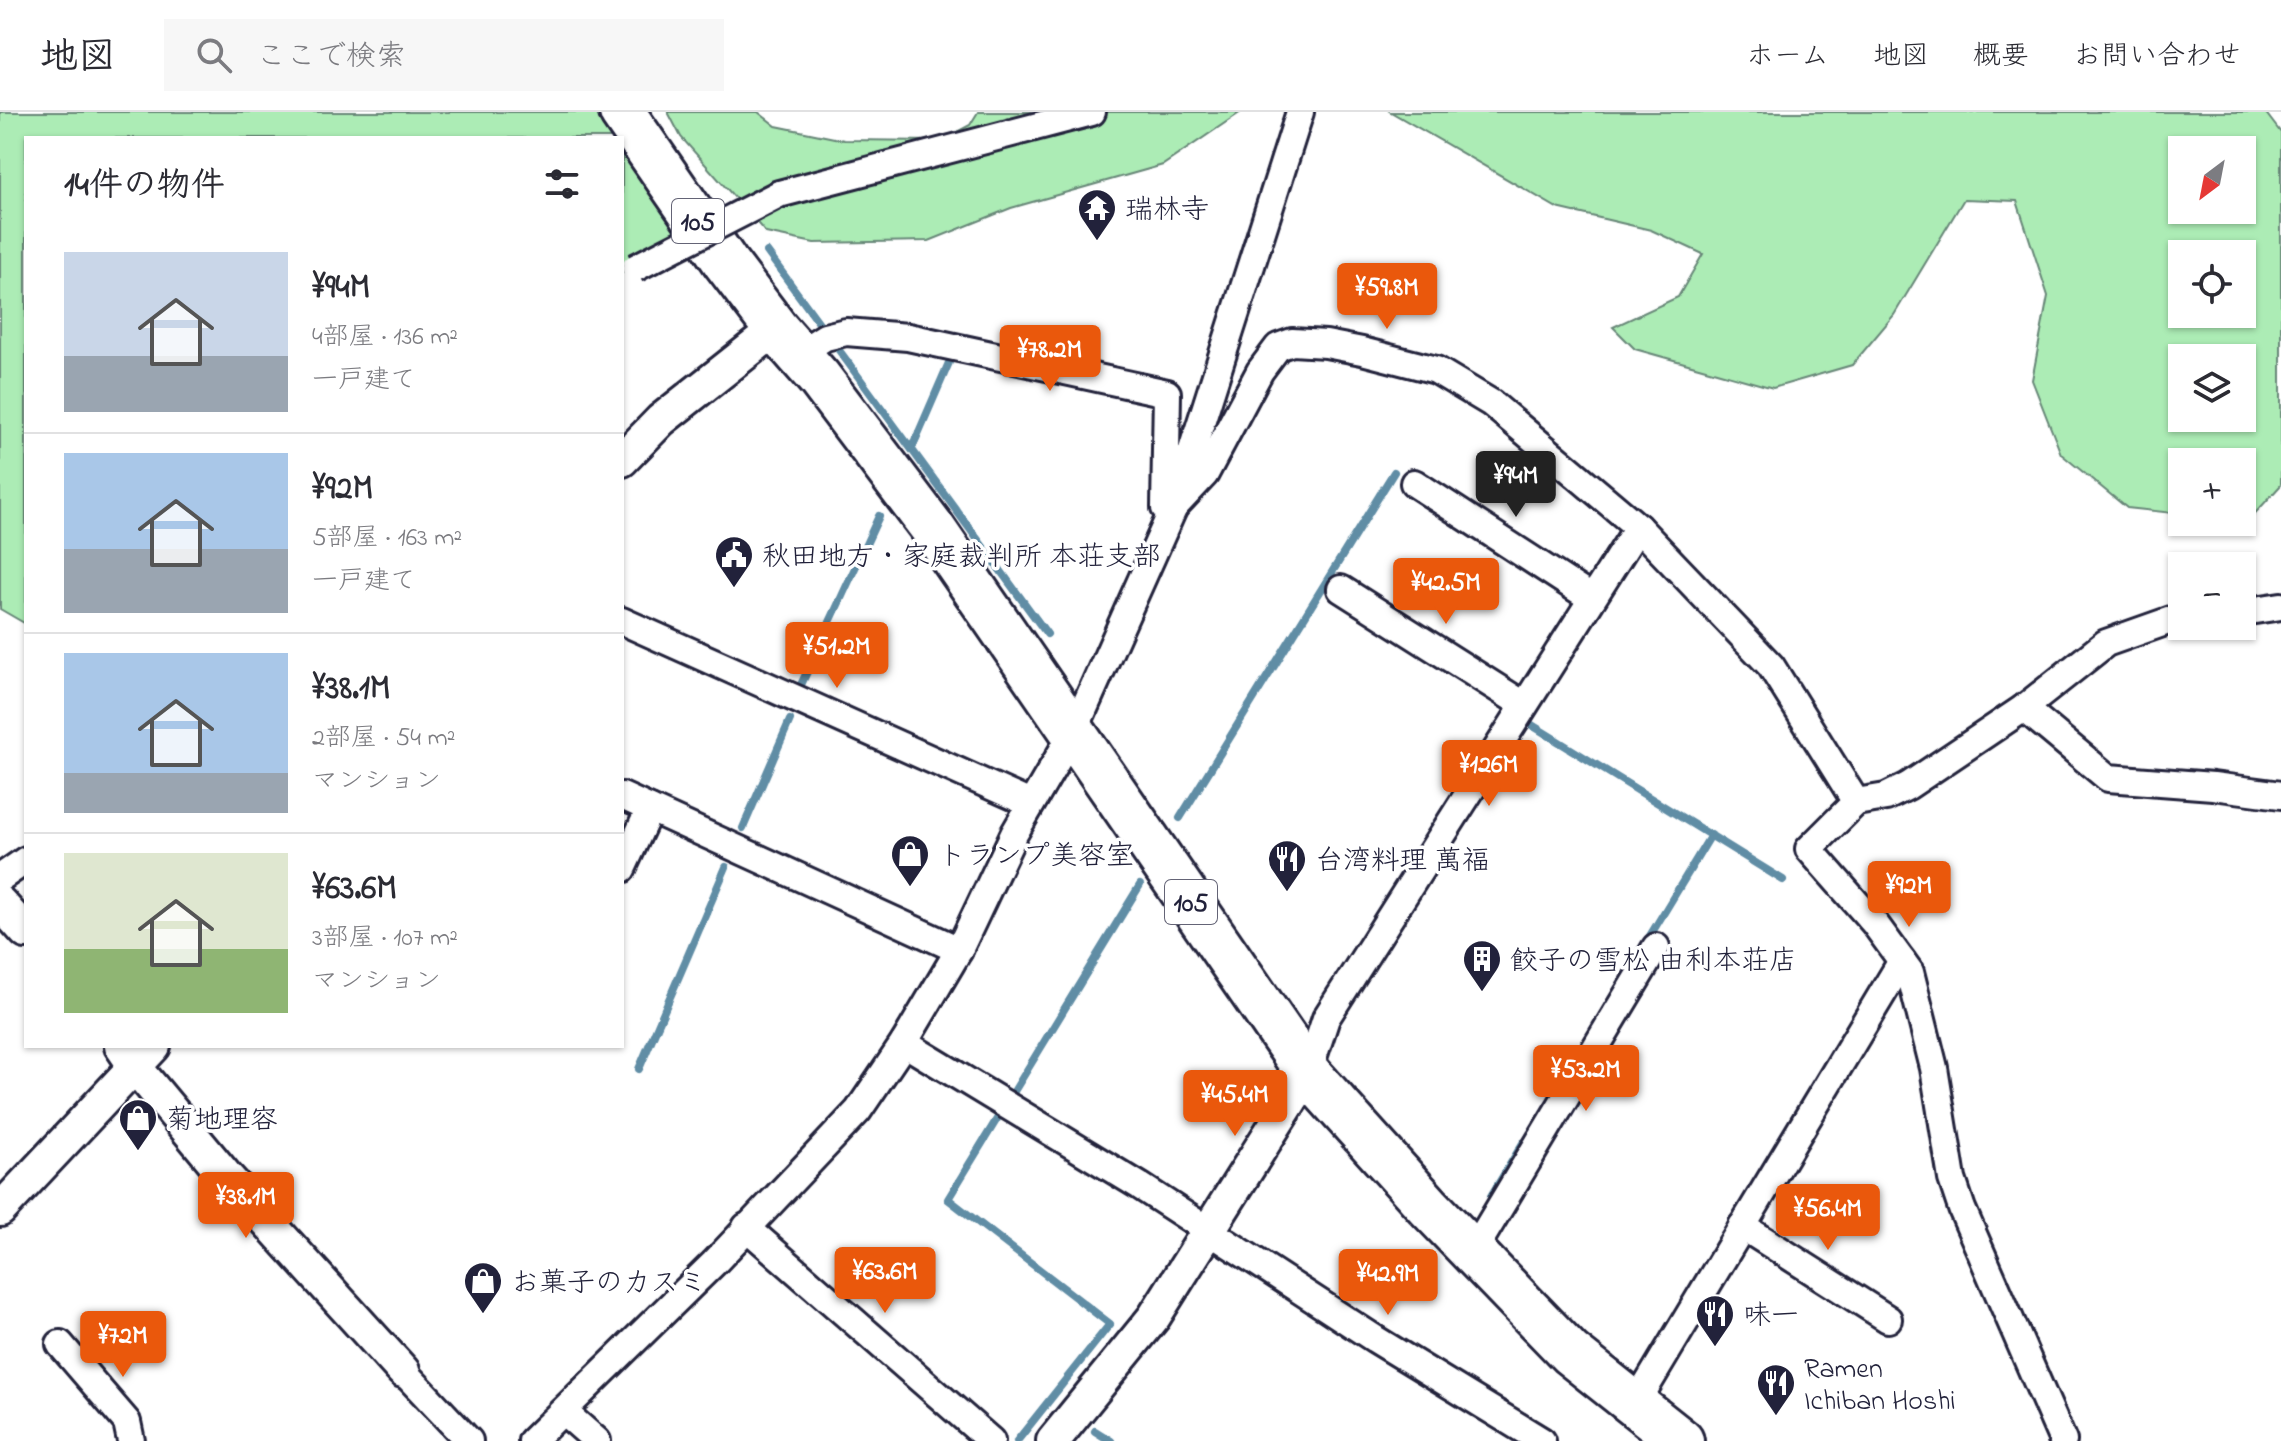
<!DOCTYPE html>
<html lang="ja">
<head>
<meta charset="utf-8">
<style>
  body { margin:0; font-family:"Indie Flower","Klee One",sans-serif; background:#f7f7f7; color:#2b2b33; height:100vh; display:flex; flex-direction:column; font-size:30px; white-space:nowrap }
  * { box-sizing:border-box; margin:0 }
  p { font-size:26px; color:#7c7c81 }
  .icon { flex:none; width:44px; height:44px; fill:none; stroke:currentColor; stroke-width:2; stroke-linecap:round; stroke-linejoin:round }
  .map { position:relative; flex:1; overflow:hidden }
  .drawer { position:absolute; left:24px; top:24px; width:600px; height:912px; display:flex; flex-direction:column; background:#fff; border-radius:0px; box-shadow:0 2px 6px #0004 }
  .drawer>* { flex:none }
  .needle { width:52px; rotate:212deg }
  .fabs { position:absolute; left:2168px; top:24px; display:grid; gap:16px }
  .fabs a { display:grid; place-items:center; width:88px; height:88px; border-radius:0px; background:#fff; box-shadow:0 2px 6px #0004; font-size:40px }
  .price { position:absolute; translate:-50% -68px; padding:0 18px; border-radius:8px; background:#ea580c; color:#fff; font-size:26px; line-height:52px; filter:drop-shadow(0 2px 4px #0008) }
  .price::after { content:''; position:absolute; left:50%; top:48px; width:24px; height:18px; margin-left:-12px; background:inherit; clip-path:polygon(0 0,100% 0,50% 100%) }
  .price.active { background:#222; color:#fff }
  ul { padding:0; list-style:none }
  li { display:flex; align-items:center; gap:24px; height:200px; padding:0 40px }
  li+li { border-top:2px solid #e1e1e2 }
  li span { display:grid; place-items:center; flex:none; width:224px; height:160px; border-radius:0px; color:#555 }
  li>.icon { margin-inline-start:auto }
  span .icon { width:96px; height:96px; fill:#fffc; stroke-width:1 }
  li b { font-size:34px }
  h2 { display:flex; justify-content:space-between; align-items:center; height:96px; padding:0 40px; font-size:34px }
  header { display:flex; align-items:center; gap:48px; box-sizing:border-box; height:112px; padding:0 40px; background:#fff; border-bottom:2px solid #e1e1e2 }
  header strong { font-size:38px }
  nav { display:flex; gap:44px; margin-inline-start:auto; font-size:28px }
  .search { width:560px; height:72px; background:#f7f7f7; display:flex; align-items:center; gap:20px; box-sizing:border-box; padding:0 28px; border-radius:0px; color:#7c7c81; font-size:30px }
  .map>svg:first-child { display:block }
  .green { fill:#acecb5; stroke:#678778; stroke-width:2; fill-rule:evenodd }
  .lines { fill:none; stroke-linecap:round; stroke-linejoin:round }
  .stream { stroke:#608da5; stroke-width:8 }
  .minor-casing { stroke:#22223b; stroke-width:32 }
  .tertiary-casing { stroke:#22223b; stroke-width:38 }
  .trunk-casing { stroke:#22223b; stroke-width:50 }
  .minor { stroke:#fff; stroke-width:26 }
  .tertiary { stroke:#fff; stroke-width:32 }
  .trunk { stroke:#fff; stroke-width:44 }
  .minor-bridge-casing { stroke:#22223b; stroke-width:32; stroke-linecap:butt }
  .minor-bridge { stroke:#fff; stroke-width:26 }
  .labels { text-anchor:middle; stroke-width:7; stroke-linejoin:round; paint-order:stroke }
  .shield { fill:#fff; stroke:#646476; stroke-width:2 }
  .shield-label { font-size:26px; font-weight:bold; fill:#22223b }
  .poi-label { font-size:28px; fill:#22223b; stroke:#fff; text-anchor:start }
</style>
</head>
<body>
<header>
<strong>地図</strong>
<div class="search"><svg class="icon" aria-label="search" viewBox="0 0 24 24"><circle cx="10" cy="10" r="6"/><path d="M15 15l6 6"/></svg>ここで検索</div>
<nav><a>ホーム</a><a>地図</a><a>概要</a><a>お問い合わせ</a></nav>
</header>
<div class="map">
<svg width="2281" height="1329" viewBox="0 0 2281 1329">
  <rect width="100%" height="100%" fill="#fff"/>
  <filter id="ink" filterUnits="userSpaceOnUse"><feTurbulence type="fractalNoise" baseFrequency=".0125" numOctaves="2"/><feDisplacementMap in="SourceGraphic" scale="16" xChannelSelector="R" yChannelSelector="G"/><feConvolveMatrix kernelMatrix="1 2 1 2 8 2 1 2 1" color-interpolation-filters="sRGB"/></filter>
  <g filter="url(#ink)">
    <g class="green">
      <polygon points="0,0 622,0 705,119 622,161 622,26 26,26 26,512 0,497"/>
      <polygon points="668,0 758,0 776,14 844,28 940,29 970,13 978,0 1241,0 1163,53 1011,96 929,129 814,131 766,121 681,25"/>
      <path d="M1391,0H2265L2281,21V373L2249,408L2242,407V350H2182V402L2127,396L2061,342L2032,268L2048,184L2017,89L1964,87L1894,203L1852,253L1773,276L1635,237L1613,215L1678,185L1703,142L1651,118L1557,96ZM2242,38V98H2182V38ZM2242,142V202H2182V142ZM2242,246V306H2182V246Z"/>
    </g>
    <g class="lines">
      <g class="stream">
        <polyline points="767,140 1047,522"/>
        <polyline points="912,336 951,246"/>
        <polyline points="800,575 879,404"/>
        <polyline points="1527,610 1783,768"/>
        <polyline points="1180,706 1394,360"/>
        <polyline points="743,716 790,608"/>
        <polyline points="1645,832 1711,723"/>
        <polyline points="639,957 726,755"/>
        <polyline points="1013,981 1140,773"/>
        <polyline points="1000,1002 948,1087 1110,1212 1017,1329"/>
        <polyline points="1491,1084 1523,1031"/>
        <polyline points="1095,1319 1111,1329"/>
      </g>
      <defs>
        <g id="minor">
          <polyline points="779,82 1092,0"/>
          <polyline points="798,242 825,225 846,220 908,225 1167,281 1165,396"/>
          <polyline points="1414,371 1591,486"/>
          <polyline points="1174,395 1205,362 1260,259 1278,235 1292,230 1326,232 1362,239 1436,258 1491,291 1638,415 1771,554 1856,690 1809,737 1875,812 1910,860 1934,956 1952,1067 1962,1097 2063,1329"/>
          <polyline points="1341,477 1524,593"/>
          <polyline points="2242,500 2281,494"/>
          <polyline points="622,509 1031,692"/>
          <polyline points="2024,596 2108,666 2213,674 2281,683"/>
          <polyline points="622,684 959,838"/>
          <polyline points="1856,690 1886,685 1908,674 2024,596 2106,531 2171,508 2182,507"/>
          <polyline points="622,757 650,697"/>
          <polyline points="0,766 26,748"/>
          <polyline points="904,931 1140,1074 1375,1227 1542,1329"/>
          <polyline points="1308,961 1326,906 1638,415"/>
          <polyline points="1742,1114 1888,1207"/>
          <polyline points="746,1115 991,1329"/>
          <polyline points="1473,1140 1656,835"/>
          <polyline points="60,1232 127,1310 131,1329"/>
          <polyline points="403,1259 469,1329"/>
          <polyline points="1635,1293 1902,849"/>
          <polyline points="564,1300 597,1329"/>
          <polyline points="532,1329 714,1151 858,999 904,931 959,838 1014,722 1074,619 1174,395 1300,0"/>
        </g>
        <g id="tertiary">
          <polyline points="622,348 661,308 776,217"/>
          <polyline points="0,791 26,820"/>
          <polyline points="121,934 136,956 225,1063 403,1259"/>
          <polyline points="0,1098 154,934"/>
          <polyline points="1053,1329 1154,1205 1308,961"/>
        </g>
        <polyline id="trunk" points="622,0 726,151 776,217 819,266 931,414 1308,961 1428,1094 1570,1241 1681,1329"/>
      </defs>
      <use href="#minor" class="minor-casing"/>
      <use href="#tertiary" class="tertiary-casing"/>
      <use href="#trunk" class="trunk-casing"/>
      <use href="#minor" class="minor"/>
      <use href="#tertiary" class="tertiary"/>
      <use href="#trunk" class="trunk"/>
      <defs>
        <polyline id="minor-bridge" points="635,156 779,82"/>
      </defs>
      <use href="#minor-bridge" class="minor-bridge-casing"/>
      <use href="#minor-bridge" class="minor-bridge"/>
    </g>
  </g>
  <defs>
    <symbol id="temple-pin" viewBox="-11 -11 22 30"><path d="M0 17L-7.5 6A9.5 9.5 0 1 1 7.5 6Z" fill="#22223b" stroke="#fff"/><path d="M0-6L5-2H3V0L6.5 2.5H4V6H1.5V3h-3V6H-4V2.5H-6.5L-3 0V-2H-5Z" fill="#fff"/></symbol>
    <symbol id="civic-pin" viewBox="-11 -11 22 30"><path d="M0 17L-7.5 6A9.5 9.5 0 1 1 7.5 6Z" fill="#22223b" stroke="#fff"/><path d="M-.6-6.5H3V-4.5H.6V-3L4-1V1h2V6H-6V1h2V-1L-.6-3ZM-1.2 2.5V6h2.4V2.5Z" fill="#fff"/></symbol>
    <symbol id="shop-pin" viewBox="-11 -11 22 30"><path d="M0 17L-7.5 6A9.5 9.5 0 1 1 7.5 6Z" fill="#22223b" stroke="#fff"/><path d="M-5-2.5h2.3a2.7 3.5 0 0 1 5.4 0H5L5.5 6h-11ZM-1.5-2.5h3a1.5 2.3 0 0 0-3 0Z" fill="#fff"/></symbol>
    <symbol id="restaurant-pin" viewBox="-11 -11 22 30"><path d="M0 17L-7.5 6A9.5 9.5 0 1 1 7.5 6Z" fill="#22223b" stroke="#fff"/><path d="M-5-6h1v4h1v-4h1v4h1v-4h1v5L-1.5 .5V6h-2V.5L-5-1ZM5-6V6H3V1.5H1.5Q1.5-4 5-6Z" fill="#fff"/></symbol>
    <symbol id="building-pin" viewBox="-11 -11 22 30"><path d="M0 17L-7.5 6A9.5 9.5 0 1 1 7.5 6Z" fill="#22223b" stroke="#fff"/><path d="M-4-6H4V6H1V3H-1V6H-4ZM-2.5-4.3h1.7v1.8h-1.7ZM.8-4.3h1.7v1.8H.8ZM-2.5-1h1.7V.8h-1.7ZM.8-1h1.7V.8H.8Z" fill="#fff"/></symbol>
  </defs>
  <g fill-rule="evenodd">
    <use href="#temple-pin" x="1075" y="74" width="44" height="60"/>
    <use href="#civic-pin" x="712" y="421" width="44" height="60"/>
    <use href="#shop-pin" x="888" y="720" width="44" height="60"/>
    <use href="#restaurant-pin" x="1265" y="725" width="44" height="60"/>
    <use href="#building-pin" x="1460" y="825" width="44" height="60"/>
    <use href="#shop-pin" x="116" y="984" width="44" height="60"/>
    <use href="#shop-pin" x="461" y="1147" width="44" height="60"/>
    <use href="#restaurant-pin" x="1693" y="1180" width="44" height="60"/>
    <use href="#restaurant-pin" x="1754" y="1249" width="44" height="60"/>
  </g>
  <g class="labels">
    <g class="shield">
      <rect x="672" y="87" width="52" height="44" rx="6"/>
      <rect x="1165" y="768" width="52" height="44" rx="6"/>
    </g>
    <g class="shield-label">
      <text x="698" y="118">105</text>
      <text x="1191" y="799">105</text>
    </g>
    <g class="poi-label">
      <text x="1125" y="106">瑞林寺</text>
      <text x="762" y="453">秋田地方・家庭裁判所 本荘支部</text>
      <text x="938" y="752">トランプ美容室</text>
      <text x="1315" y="757">台湾料理 萬福</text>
      <text x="1510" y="857">餃子の雪松 由利本荘店</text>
      <text x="166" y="1016">菊地理容</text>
      <text x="511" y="1179">お菓子のカスミ</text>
      <text x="1743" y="1212">味一</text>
      <text x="1804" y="1265">Ramen<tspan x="1804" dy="32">Ichiban Hoshi</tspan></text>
    </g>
  </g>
</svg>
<div class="fabs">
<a><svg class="needle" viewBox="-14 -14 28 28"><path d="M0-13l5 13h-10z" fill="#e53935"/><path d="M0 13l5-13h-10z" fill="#7c7c81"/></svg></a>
<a><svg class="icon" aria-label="locate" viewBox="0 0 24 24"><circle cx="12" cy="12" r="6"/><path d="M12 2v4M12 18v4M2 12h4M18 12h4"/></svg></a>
<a><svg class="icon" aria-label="layers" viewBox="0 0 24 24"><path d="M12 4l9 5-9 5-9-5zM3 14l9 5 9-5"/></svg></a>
<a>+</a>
<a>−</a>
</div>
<b class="price" style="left:1387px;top:219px">¥59.8M</b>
<b class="price" style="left:1050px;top:281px">¥78.2M</b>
<b class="price active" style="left:1516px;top:407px">¥94M</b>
<b class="price" style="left:1446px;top:514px">¥42.5M</b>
<b class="price" style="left:837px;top:578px">¥51.2M</b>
<b class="price" style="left:1489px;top:696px">¥126M</b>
<b class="price" style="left:1909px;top:817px">¥92M</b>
<b class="price" style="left:1586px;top:1001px">¥53.2M</b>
<b class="price" style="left:1235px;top:1026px">¥45.4M</b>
<b class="price" style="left:246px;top:1128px">¥38.1M</b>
<b class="price" style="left:1828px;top:1140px">¥56.4M</b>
<b class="price" style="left:885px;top:1203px">¥63.6M</b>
<b class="price" style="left:1388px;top:1205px">¥42.9M</b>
<b class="price" style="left:123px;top:1267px">¥72M</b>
<section class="drawer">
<h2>14件の物件<svg class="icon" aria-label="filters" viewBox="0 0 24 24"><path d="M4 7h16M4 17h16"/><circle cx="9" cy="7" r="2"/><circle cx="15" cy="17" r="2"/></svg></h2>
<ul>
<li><span style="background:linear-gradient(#c9d6e8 65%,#9aa5b1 0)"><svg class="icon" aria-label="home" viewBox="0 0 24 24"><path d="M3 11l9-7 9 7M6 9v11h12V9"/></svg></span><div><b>¥94M</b><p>4部屋 · 136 m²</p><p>一戸建て</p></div></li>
<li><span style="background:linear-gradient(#a9c7e8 60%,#9aa5b1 0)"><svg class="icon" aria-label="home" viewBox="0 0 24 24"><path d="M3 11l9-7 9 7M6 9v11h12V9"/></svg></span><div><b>¥92M</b><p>5部屋 · 163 m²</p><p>一戸建て</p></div></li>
<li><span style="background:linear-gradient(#a9c7e8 75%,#9aa5b1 0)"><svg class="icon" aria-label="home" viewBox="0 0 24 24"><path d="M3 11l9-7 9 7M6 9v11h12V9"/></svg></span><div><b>¥38.1M</b><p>2部屋 · 54 m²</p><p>マンション</p></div></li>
<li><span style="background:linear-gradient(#dfe7d0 60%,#8fb573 0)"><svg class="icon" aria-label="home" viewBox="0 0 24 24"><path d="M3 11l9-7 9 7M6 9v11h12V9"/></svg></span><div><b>¥63.6M</b><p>3部屋 · 107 m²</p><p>マンション</p></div></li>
</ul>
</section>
</div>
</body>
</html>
